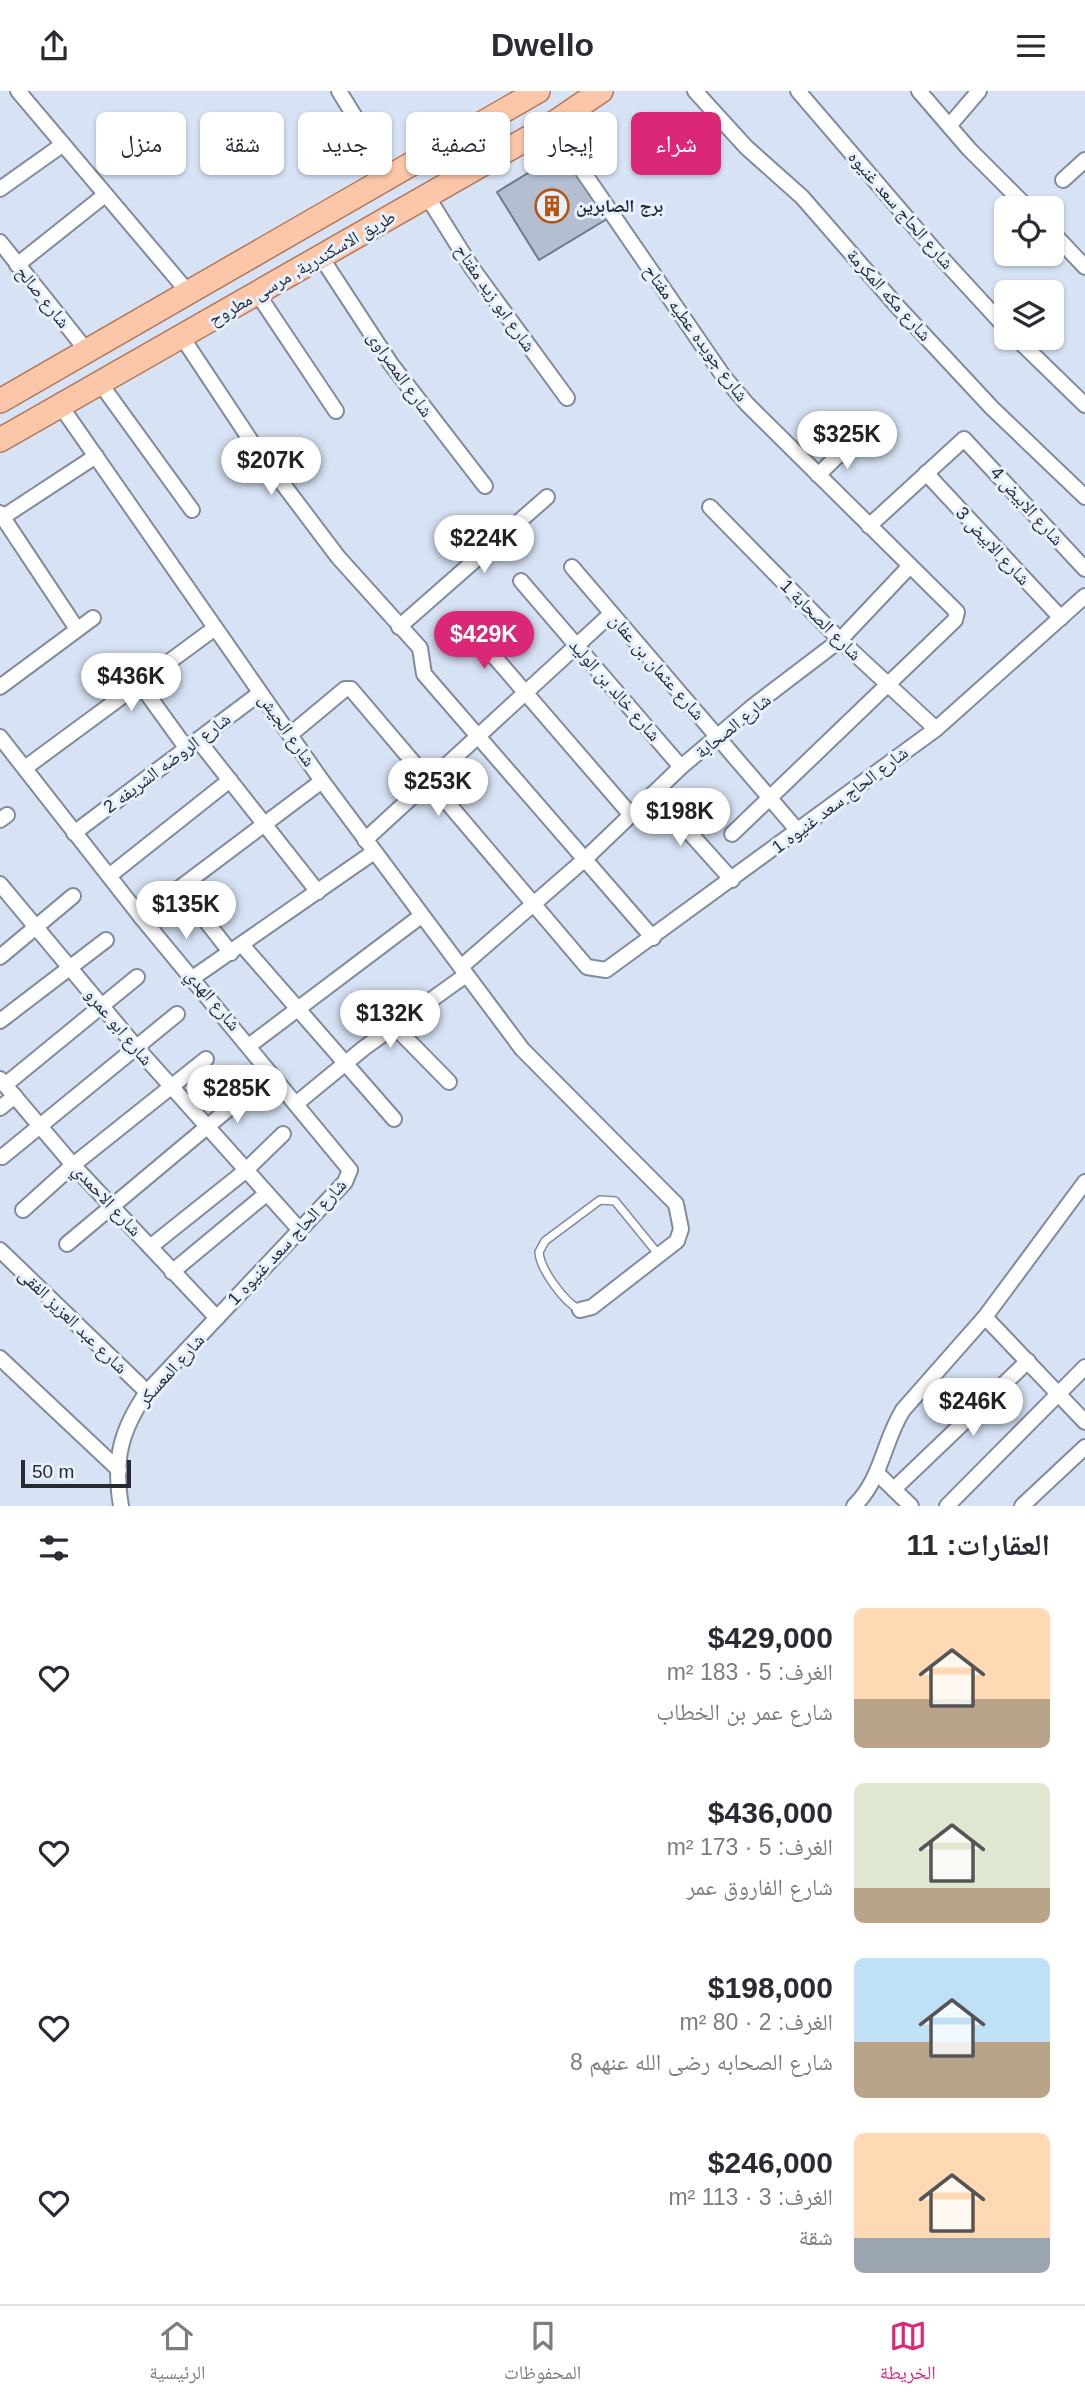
<!DOCTYPE html>
<html lang="ar">
<head>
<meta charset="utf-8">
<style>
  body { margin:0; font-family:Arial,"Noto Naskh Arabic",sans-serif; background:#f7f7f7; color:#2b2b33; direction:rtl; height:100vh; display:flex; flex-direction:column; font-size:26px; white-space:nowrap }
  * { box-sizing:border-box; margin:0 }
  p { font-size:23px; color:#7c7c81 }
  .icon { flex:none; width:38px; height:38px; fill:none; stroke:currentColor; stroke-width:2; stroke-linecap:round; stroke-linejoin:round }
  .map { position:relative; height:1415px; overflow:hidden; direction:ltr }
  .details { display:flex; flex-direction:column; background:#fff; flex:1 }
  .details>* { flex:none }
  .guide { position:absolute; left:21px; top:21px; width:700px; height:63px; direction:rtl; display:flex; gap:14px }
  .fabs { position:absolute; left:994px; top:105px; display:grid; gap:14px }
  .fabs a { display:grid; place-items:center; width:70px; height:70px; border-radius:10px; background:#fff; box-shadow:0 2px 5px #0004; font-size:35px }
  .scale { position:absolute; left:21px; bottom:18px; width:110px; box-sizing:border-box; padding-left:7px; border:4px solid #262b32; border-top:0; font-size:19px; line-height:24px; white-space:nowrap; color:#262b32; -webkit-text-stroke:5px #e6f0ff; paint-order:stroke }
  .price { position:absolute; translate:-50% -60px; padding:0 16px; border-radius:24px; background:#fff; color:#222; font-size:23px; line-height:46px; filter:drop-shadow(0 2px 4px #0008) }
  .price::after { content:''; position:absolute; left:50%; top:42px; width:21px; height:16px; margin-left:-10px; background:inherit; clip-path:polygon(0 0,100% 0,50% 100%) }
  .price.selected { background:#db2777; color:#fff }
  ul { padding:0; list-style:none }
  li { display:flex; align-items:center; gap:21px; height:175px; padding:0 35px }
  li span { display:grid; place-items:center; flex:none; width:196px; height:140px; border-radius:10px; color:#555 }
  li>.icon { margin-inline-start:auto }
  span .icon { width:84px; height:84px; fill:#fffc; stroke-width:1 }
  li b { font-size:30px }
  h2 { display:flex; justify-content:space-between; align-items:center; height:84px; padding:0 35px; font-size:30px }
  .pill { padding:0 24px; border-radius:10px; background:#fff; box-shadow:0 2px 5px #0004; font-size:24px; line-height:63px }
  .pill.selected { background:#db2777; color:#fff }
  header { display:flex; justify-content:space-between; align-items:center; height:91px; padding:0 35px; background:#fff; font-size:32px; font-weight:700 }
  .menu { display:flex; justify-content:space-around; align-items:center; height:98px; border-top:2px solid #e1e1e2; background:#fff; font-size:19px; color:#7c7c81 }
  .menu a { display:grid; justify-items:center; gap:4px }
  .menu .selected { color:#db2777 }
  .map>svg:first-child { display:block }
  .building { fill:#b3bfd1; stroke:#6f7a8a; stroke-width:2 }
  .lines { fill:none; stroke-linecap:round; stroke-linejoin:round }
  .service-casing { stroke:#808b9c; stroke-width:10 }
  .minor-casing { stroke:#808b9c; stroke-width:18 }
  .primary-casing { stroke:#b0785a; stroke-width:26 }
  .service { stroke:#fff; stroke-width:7 }
  .minor { stroke:#fff; stroke-width:14 }
  .primary { stroke:#fcc7a9; stroke-width:23 }
  .labels { text-anchor:middle; stroke-width:6; stroke-linejoin:round; paint-order:stroke }
  .poi-label { font-size:18px; font-weight:bold; fill:#262b32; stroke:#e6f0ff; text-anchor:start }
  .street-label { font-size:18px; fill:#262b32; stroke:#e6f0ff }
</style>
</head>
<body>
<header><svg class="icon" aria-label="menu" viewBox="0 0 24 24"><path d="M4 6h16M4 12h16M4 18h16"/></svg>Dwello<svg class="icon" aria-label="share" viewBox="0 0 24 24"><path d="M12 15V3M7 8l5-5 5 5M5 13v7h14v-7"/></svg></header>
<div class="map">
<svg width="1085" height="1415" viewBox="0 0 1085 1415">
  <rect width="100%" height="100%" fill="#d7e3f5"/>
  <polygon class="building" points="564,60 607,128 539,169 497,101"/>
  <g class="lines">
    <defs>
      <path id="service" d="M580,1219C564,1211 540,1178 539,1161L545,1150L600,1109L615,1110L659,1164"/>
      <g id="minor">
        <polyline points="18,0 188,201"/>
        <polyline points="339,0 392,86"/>
        <polyline points="695,0 746,56 802,106 897,215 992,317 1085,406"/>
        <polyline points="798,0 937,162 1006,237"/>
        <polyline points="919,0 969,58 1028,117"/>
        <polyline points="551,34 724,286 747,313 957,521 955,529 732,743"/>
        <polyline points="949,35 979,0"/>
        <polyline points="1063,89 1085,69"/>
        <polyline points="0,98 62,54"/>
        <polyline points="427,105 472,177 567,307"/>
        <polyline points="1052,141 1085,176"/>
        <polyline points="0,151 87,260"/>
        <polyline points="321,166 391,273 485,395"/>
        <polyline points="17,174 105,104"/>
        <polyline points="257,202 336,320"/>
        <polyline points="182,246 255,356 338,466 420,557 424,583 653,847"/>
        <polyline points="1016,247 1085,314"/>
        <polyline points="100,292 192,419"/>
        <polyline points="60,314 322,690 522,958 676,1113 681,1138 677,1150 592,1216 580,1219"/>
        <polyline points="926,382 1061,527"/>
        <polyline points="818,384 852,351"/>
        <polyline points="710,416 840,549 936,638"/>
        <polyline points="0,422 77,538"/>
        <polyline points="3,426 96,365"/>
        <polyline points="869,435 964,348 1085,478"/>
        <polyline points="572,476 798,740"/>
        <polyline points="521,490 681,676"/>
        <polyline points="467,534 631,724"/>
        <polyline points="399,536 547,406"/>
        <polyline points="140,593 187,658"/>
        <polyline points="0,596 93,527"/>
        <polyline points="291,643 345,598 351,598 587,876 606,879 936,638 1085,505"/>
        <path d="M0,646L141,826L350,1079L345,1091L147,1301C121,1339 113,1368 121,1415"/>
        <polyline points="198,649 318,801"/>
        <polyline points="25,677 215,537"/>
        <polyline points="654,702 732,789"/>
        <polyline points="0,729 7,724"/>
        <polyline points="74,742 260,602"/>
        <polyline points="365,749 611,523"/>
        <polyline points="109,785 230,689"/>
        <polyline points="0,793 136,956 299,1138"/>
        <polyline points="180,797 231,862"/>
        <polyline points="141,826 322,690"/>
        <polyline points="243,855 394,1028"/>
        <polyline points="0,866 73,805"/>
        <polyline points="461,876 584,769 681,676 752,616 840,549 909,476"/>
        <polyline points="194,886 374,761"/>
        <polyline points="0,930 106,849"/>
        <polyline points="394,935 449,991"/>
        <polyline points="250,954 421,825"/>
        <polyline points="0,988 73,1074 217,1227"/>
        <polyline points="5,994 137,886"/>
        <polyline points="297,1012 364,957 466,884"/>
        <polyline points="0,1017 15,1005"/>
        <polyline points="2,1066 177,923"/>
        <polyline points="23,1119 73,1074 206,968"/>
        <polyline points="67,1153 244,1005"/>
        <polyline points="150,1156 244,1081 283,1043"/>
        <polyline points="0,1159 147,1301"/>
        <polyline points="172,1181 266,1103"/>
        <polyline points="985,1226 1085,1331"/>
        <polyline points="0,1267 119,1379"/>
        <polyline points="878,1383 911,1415"/>
        <polyline points="894,1398 1028,1270"/>
        <path d="M854,1415C882,1388 883,1351 903,1319L985,1226L1085,1091"/>
        <polyline points="947,1415 1085,1276"/>
        <polyline points="1022,1415 1085,1356"/>
      </g>
      <g id="primary">
        <polyline points="0,310 538,0"/>
        <polyline points="0,349 551,34 601,0"/>
      </g>
    </defs>
    <use href="#service" class="service-casing"/>
    <use href="#minor" class="minor-casing"/>
    <use href="#primary" class="primary-casing"/>
    <use href="#service" class="service"/>
    <use href="#minor" class="minor"/>
    <use href="#primary" class="primary"/>
  </g>
  <defs>
    <symbol id="building-ring" viewBox="-11 -11 22 22"><circle r="9.5" fill="#e6f0ff" stroke="#b55511" stroke-width="1.5"/><path d="M-4-6H4V6H1V3H-1V6H-4ZM-2.5-4.3h1.7v1.8h-1.7ZM.8-4.3h1.7v1.8H.8ZM-2.5-1h1.7V.8h-1.7ZM.8-1h1.7V.8H.8Z" fill="#b55511"/></symbol>
  </defs>
  <g fill-rule="evenodd">
    <use href="#building-ring" x="533" y="96" width="38" height="38"/>
  </g>
  <g class="labels">
    <g class="poi-label">
      <text x="576" y="121">برج الصابرين</text>
    </g>
    <g class="street-label">
      <text transform="translate(901 119) rotate(49)" y="6">شارع الحاج سعد غنيوه</text>
      <text transform="translate(302 177) rotate(-30)" y="6">طريق الاسكندرية, مرسى مطروح</text>
      <text transform="translate(889 204) rotate(48)" y="6">شارع مكه المكرمة</text>
      <text transform="translate(43 206) rotate(51)" y="6">شارع صالح</text>
      <text transform="translate(495 207) rotate(55)" y="6">شارع ابو زيد مفتاح</text>
      <text transform="translate(696 242) rotate(54)" y="6">شارع جويده عطيه مفتاح</text>
      <text transform="translate(400 283) rotate(55)" y="6">شارع المصراوى</text>
      <text transform="translate(1027 415) rotate(48)" y="6">شارع الابيض 4</text>
      <text transform="translate(993 455) rotate(47)" y="6">شارع الابيض 3</text>
      <text transform="translate(821 529) rotate(45)" y="6">شارع الصحابة 1</text>
      <text transform="translate(657 576) rotate(49)" y="6">شارع عثمان بن عفان</text>
      <text transform="translate(615 599) rotate(49)" y="6">شارع خالد بن الوليد</text>
      <text transform="translate(733 635) rotate(-39)" y="6">شارع الصحابة</text>
      <text transform="translate(287 639) rotate(55)" y="6">شارع الجيش</text>
      <text transform="translate(167 672) rotate(-37)" y="6">شارع الروضه الشريفه 2</text>
      <text transform="translate(840 709) rotate(-37)" y="6">شارع الحاج سعد غنيوه 1</text>
      <text transform="translate(213 909) rotate(50)" y="6">شارع الهدي</text>
      <text transform="translate(119 936) rotate(50)" y="6">شارع ابو عمرو</text>
      <text transform="translate(107 1109) rotate(47)" y="6">شارع الاحمدي</text>
      <text transform="translate(287 1151) rotate(-47)" y="6">شارع الحاج سعد غنيوه 1</text>
      <text transform="translate(73 1230) rotate(44)" y="6">شارع عبد العزيز الفقى</text>
      <text transform="translate(171 1279) rotate(-48)" y="6">شارع المعسكر</text>
    </g>
  </g>
</svg>
<div class="fabs">
<a><svg class="icon" aria-label="locate" viewBox="0 0 24 24"><circle cx="12" cy="12" r="6"/><path d="M12 2v4M12 18v4M2 12h4M18 12h4"/></svg></a>
<a><svg class="icon" aria-label="layers" viewBox="0 0 24 24"><path d="M12 4l9 5-9 5-9-5zM3 14l9 5 9-5"/></svg></a>
</div>
<div class="scale">50 m</div>
<b class="price" style="left:847px;top:380px">$325K</b>
<b class="price" style="left:271px;top:406px">$207K</b>
<b class="price" style="left:484px;top:484px">$224K</b>
<b class="price selected" style="left:484px;top:580px">$429K</b>
<b class="price" style="left:131px;top:622px">$436K</b>
<b class="price" style="left:438px;top:727px">$253K</b>
<b class="price" style="left:680px;top:757px">$198K</b>
<b class="price" style="left:186px;top:850px">$135K</b>
<b class="price" style="left:390px;top:959px">$132K</b>
<b class="price" style="left:237px;top:1034px">$285K</b>
<b class="price" style="left:973px;top:1347px">$246K</b>
<div class="guide">
<a class="pill selected">شراء</a>
<a class="pill">إيجار</a>
<a class="pill">تصفية</a>
<a class="pill">جديد</a>
<a class="pill">شقة</a>
<a class="pill">منزل</a>
</div>
</div>
<section class="details">
<h2>العقارات: 11<svg class="icon" aria-label="filters" viewBox="0 0 24 24"><path d="M4 7h16M4 17h16"/><circle cx="9" cy="7" r="2"/><circle cx="15" cy="17" r="2"/></svg></h2>
<ul>
<li><span style="background:linear-gradient(#ffd9b3 65%,#b9a48a 0)"><svg class="icon" aria-label="home" viewBox="0 0 24 24"><path d="M3 11l9-7 9 7M6 9v11h12V9"/></svg></span><div><b>$429,000</b><p>الغرف: 5 · 183 m²</p><p>شارع عمر بن الخطاب</p></div><svg class="icon" aria-label="heart" viewBox="0 0 24 24"><path d="M12 20l-8-8c-3-5 5-10 8-4 3-6 11-1 8 4z"/></svg></li>
<li><span style="background:linear-gradient(#dfe7d0 75%,#b9a48a 0)"><svg class="icon" aria-label="home" viewBox="0 0 24 24"><path d="M3 11l9-7 9 7M6 9v11h12V9"/></svg></span><div><b>$436,000</b><p>الغرف: 5 · 173 m²</p><p>شارع الفاروق عمر</p></div><svg class="icon" aria-label="heart" viewBox="0 0 24 24"><path d="M12 20l-8-8c-3-5 5-10 8-4 3-6 11-1 8 4z"/></svg></li>
<li><span style="background:linear-gradient(#bfe0f5 60%,#b9a48a 0)"><svg class="icon" aria-label="home" viewBox="0 0 24 24"><path d="M3 11l9-7 9 7M6 9v11h12V9"/></svg></span><div><b>$198,000</b><p>الغرف: 2 · 80 m²</p><p>شارع الصحابه رضى الله عنهم 8</p></div><svg class="icon" aria-label="heart" viewBox="0 0 24 24"><path d="M12 20l-8-8c-3-5 5-10 8-4 3-6 11-1 8 4z"/></svg></li>
<li><span style="background:linear-gradient(#ffd9b3 75%,#9aa5b1 0)"><svg class="icon" aria-label="home" viewBox="0 0 24 24"><path d="M3 11l9-7 9 7M6 9v11h12V9"/></svg></span><div><b>$246,000</b><p>الغرف: 3 · 113 m²</p><p>شقة</p></div><svg class="icon" aria-label="heart" viewBox="0 0 24 24"><path d="M12 20l-8-8c-3-5 5-10 8-4 3-6 11-1 8 4z"/></svg></li>
</ul>
</section>
<nav class="menu">
<a class="selected"><svg class="icon" aria-label="map" viewBox="0 0 24 24"><path d="M3 6l6-2 6 2 6-2v14l-6 2-6-2-6 2zM9 4v14M15 6v14"/></svg>الخريطة</a>
<a><svg class="icon" aria-label="saved" viewBox="0 0 24 24"><path d="M7 4h10v16l-5-4-5 4z"/></svg>المحفوظات</a>
<a><svg class="icon" aria-label="home" viewBox="0 0 24 24"><path d="M3 11l9-7 9 7M6 9v11h12V9"/></svg>الرئيسية</a>
</nav>
</body>
</html>
